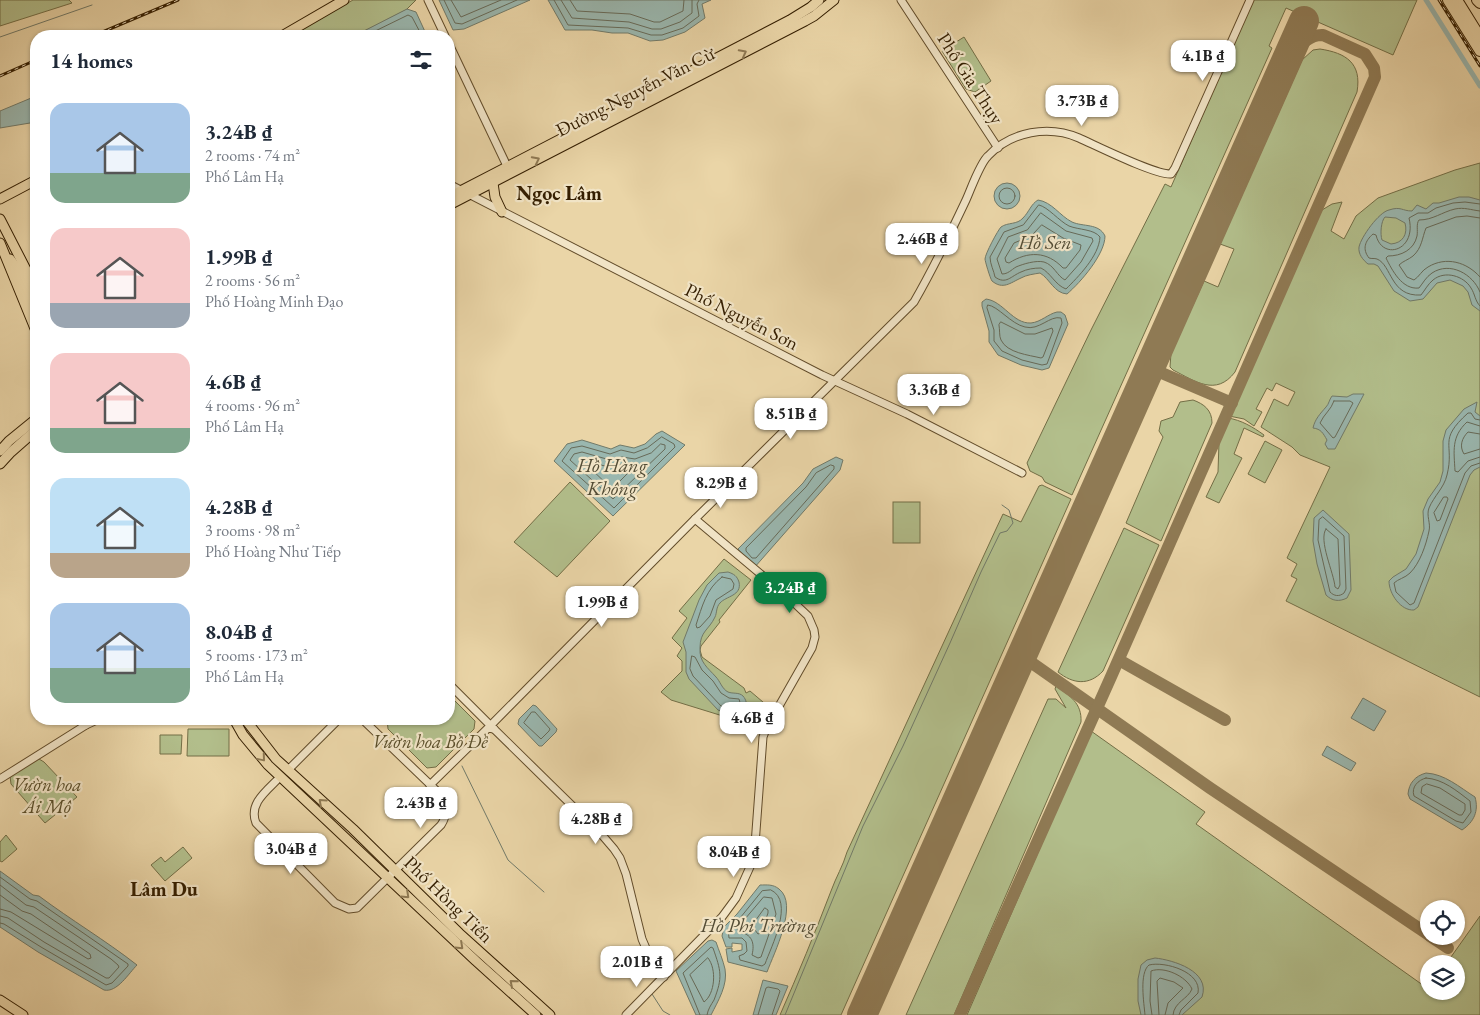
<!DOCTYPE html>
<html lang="en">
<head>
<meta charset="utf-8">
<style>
  body { margin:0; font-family:"EB Garamond",serif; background:#f6f6f7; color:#1f2937; height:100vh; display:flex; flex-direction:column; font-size:19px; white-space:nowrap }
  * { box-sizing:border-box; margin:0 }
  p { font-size:16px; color:#747a83 }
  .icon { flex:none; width:28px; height:28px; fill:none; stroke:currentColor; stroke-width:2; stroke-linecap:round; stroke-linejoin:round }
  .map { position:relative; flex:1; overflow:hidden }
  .panel { position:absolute; left:30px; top:30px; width:425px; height:695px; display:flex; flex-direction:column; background:#fff; border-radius:20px; box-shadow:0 1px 4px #0004 }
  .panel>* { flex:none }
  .controls { position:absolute; left:1420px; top:900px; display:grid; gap:10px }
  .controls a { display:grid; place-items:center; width:45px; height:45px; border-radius:50%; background:#fff; box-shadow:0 1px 4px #0004; font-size:25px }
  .price { position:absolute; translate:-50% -42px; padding:0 11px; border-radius:10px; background:#fff; color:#222; font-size:16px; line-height:32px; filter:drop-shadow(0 1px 2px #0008) }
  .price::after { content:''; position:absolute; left:50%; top:30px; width:15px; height:11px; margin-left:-8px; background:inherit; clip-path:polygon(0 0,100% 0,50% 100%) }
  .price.selected { background:#0b8043; color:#fff }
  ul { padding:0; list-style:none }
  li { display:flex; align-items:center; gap:15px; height:125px; padding:0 20px }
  li span { display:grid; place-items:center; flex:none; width:140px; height:100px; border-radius:15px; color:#555 }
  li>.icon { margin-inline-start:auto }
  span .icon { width:60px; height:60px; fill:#fffc; stroke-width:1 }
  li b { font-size:21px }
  h2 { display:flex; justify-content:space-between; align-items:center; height:60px; padding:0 20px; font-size:21px }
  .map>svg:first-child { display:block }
  .green { fill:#b2be8b; stroke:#736e46 }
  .water { fill:#9ab7af; stroke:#717a69; fill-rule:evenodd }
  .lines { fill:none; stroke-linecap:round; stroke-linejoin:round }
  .shore { stroke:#676a58; stroke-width:1 }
  .stream { stroke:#717a69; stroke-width:1 }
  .canal { stroke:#9ab7af; stroke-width:5 }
  .taxiway { stroke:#8f7a54; stroke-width:12 }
  .runway { stroke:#8f7a54; stroke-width:30 }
  .minor-casing { stroke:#624c2a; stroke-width:9 }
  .major-casing { stroke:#341e00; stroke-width:11 }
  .highway-casing { stroke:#341e00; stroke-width:12 }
  .minor { stroke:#f1e4c6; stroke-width:7 }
  .major { stroke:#ead5a7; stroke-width:9 }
  .highway { stroke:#ead5a7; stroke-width:10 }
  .rail-casing { stroke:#341e00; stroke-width:3 }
  .rail { stroke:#f1e4c6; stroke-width:1; stroke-dasharray:4; stroke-linecap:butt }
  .oneway { stroke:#8f7a54 }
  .labels { text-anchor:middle; stroke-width:4.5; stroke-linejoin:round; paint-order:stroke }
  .street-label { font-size:19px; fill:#341e00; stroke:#f1e4c6 }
  .park-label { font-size:19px; font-style:italic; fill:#5a4e2a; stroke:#f1e4c6 }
  .neighbourhood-label { font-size:20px; font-weight:bold; fill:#341e00; stroke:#f1e4c6 }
  .water-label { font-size:20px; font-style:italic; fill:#534c35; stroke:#f1e4c6 }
</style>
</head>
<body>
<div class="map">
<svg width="1480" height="1015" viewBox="0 0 1480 1015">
  <rect width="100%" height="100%" fill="#ead5a7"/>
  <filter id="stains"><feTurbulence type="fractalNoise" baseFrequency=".004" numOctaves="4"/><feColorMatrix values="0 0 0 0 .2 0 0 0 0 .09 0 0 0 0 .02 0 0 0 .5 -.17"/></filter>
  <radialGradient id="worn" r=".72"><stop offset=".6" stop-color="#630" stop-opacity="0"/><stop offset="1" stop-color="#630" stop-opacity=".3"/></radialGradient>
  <g class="green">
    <polygon points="0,0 69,0 72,3 0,26"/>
    <polygon points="353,0 416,0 406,10 357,35 350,36 290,36"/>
    <polygon points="1253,0 1417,0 1393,55 1286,8 1269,46 1272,48 1072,495 1045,482 1042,477 1030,471 1027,463 1091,330 1165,184 1171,187"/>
    <polygon points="964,37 991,81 975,92 966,89 942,51"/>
    <path d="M1320,49C1346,53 1362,63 1357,92L1235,372C1216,397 1195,381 1173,370L1170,367L1171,353L1204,281L1218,287L1234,249L1220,244L1302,60L1313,50Z"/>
    <polygon points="1480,163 1480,697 1286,601 1297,579 1291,576 1297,564 1287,558 1330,467 1300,455 1292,447 1261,427 1274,399 1288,406 1295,392 1276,383 1272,391 1267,388 1256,409 1262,412 1254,426 1244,419 1229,416 1317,213 1332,204 1342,202 1331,231 1344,239 1356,216 1378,198 1455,170"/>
    <path d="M1193,400C1204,404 1212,410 1212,423L1161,541L1126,523L1163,437L1159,431L1161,421L1173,417L1180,402Z"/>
    <path d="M1228,418C1241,420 1253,427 1264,435L1263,437L1244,428L1234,454L1242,458L1219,503L1206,497L1218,472L1219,442Z"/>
    <polygon points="1265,441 1282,450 1265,483 1248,474"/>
    <polygon points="570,482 610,521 557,577 514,542"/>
    <path d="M1042,485L1071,499L841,1015H780C798,974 815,933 831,891C836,877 843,866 847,852L996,529L1003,514L1021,522L1039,486Z"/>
    <rect x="893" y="502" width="27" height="41"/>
    <path d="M1124,528L1159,545L1103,671C1089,686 1073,684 1058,672Z"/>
    <polygon points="724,559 751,580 719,620 720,622 701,646 700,650 702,657 744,688 746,693 750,691 770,708 763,721 752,725 671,700 661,692 682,671 682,661 677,656 682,648 672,638 687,618 679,611"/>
    <path d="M1056,686C1070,696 1082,703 1081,722L954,1015H906L1048,699H1056L1066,708L1055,689Z"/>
    <polygon points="449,695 475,721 474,729 436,767 427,768 388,729 387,719 449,719"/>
    <polygon points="188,729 229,729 229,756 187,756"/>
    <polygon points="1091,731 1205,812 1196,824 1427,988 1429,986 1429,991 1456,991 1456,964 1446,964 1480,916 1480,1015 967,1015"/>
    <polygon points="160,735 182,735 181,754 160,754"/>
    <polygon points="39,759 44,762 77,797 45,823 11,784 10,776 34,760"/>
    <polygon points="6,835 17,849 2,862 0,861 0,842"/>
    <polygon points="183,847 192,858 165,881 151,865 161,857 165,862"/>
  </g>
  <g class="water">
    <polygon points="439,0 530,0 464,29 453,30"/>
    <polygon points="548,0 711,0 702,4 705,18 685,32 663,40 650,41 628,33 612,33 592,30 565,30"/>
    <polygon points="407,9 416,12 427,36 354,36"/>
    <polygon points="36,96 36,122 0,128 0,111"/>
    <circle cx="1007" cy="196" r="13"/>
    <path d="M1459,197H1469L1480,200V311L1472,305L1468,292L1463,286L1450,280L1437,283L1423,299L1410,301L1394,291L1378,266L1374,264H1368C1363,260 1358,254 1359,247C1361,237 1379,212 1389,210C1401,206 1402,211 1412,211L1417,205L1426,209L1433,203H1439ZM1385,217L1396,218L1405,223C1408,234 1403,243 1391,244L1382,240C1380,234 1381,221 1385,217Z"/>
    <path d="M1038,200C1052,202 1060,216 1072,222C1083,227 1099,223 1105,236C1105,254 1081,282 1067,294C1054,293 1050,279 1040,273C1034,274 1026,275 1021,278C1010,283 1003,290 992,281C990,278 985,261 985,259C985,254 998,230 1001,227C1008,222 1017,225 1023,218C1029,212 1031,204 1038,200Z"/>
    <path d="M986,299C1003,301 1013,324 1031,323C1041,322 1048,314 1057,312H1061L1065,315L1068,324L1049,368L1042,370L1021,365L998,355L989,342V331L982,306V302Z"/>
    <path d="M1353,394H1364L1335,449H1328L1325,444L1327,440C1323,433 1321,429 1313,428C1315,419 1320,414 1326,407C1329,404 1329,400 1332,396L1347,397Z"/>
    <path d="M1477,402L1475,412L1480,416V467L1474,470L1470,475L1418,607L1414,610C1401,611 1389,594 1389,581L1393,577L1406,569L1416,554L1424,529L1423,511L1428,499L1440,482L1443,471V441L1446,430L1464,409Z"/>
    <polygon points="662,431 685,445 613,516 554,461 567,444 582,440 611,449 620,445 634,448 645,444 656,434"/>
    <polygon points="836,457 843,460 840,470 754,568 738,549 803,483 813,469"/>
    <path d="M1323,510L1349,534L1351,590L1347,598C1339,602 1332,601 1326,595L1317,564L1313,541L1314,518Z"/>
    <path d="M728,572C734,574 737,576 739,582C742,596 726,596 720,603C716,607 717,613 715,617C709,630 700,631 700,648C699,662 708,668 716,677C720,681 722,689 728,692C733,694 739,692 743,696C750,704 745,713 736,717L718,710L689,679L686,672V652L683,642L699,600L707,585L719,573Z"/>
    <polygon points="1363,698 1386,711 1374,731 1351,718"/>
    <polygon points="533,705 536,706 557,729 556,732 542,746 539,746 518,724 519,719"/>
    <polygon points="1327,746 1356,763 1351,771 1322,755"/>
    <path d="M1426,773C1445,774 1459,787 1475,797C1479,811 1474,822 1462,830L1410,799L1408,794C1409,783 1415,776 1426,773Z"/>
    <path d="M0,871L33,895L39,896C71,920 105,940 137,965C129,973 117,993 104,990L38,952L0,927Z"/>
    <path d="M760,885C767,885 773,884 779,889C799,904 774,953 767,972L728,962L726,949L732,948V952L742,950V944L732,943V947H726L722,936L724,927L737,914Z"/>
    <path d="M712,940L716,942C719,951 723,960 725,969C728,985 718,1001 711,1015H696L676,971L708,941Z"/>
    <path d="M1155,958C1173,960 1211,971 1202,997L1182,1015H1141L1138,1001V979L1141,965L1147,960Z"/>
    <polygon points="763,980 788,986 776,1015 753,1015"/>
  </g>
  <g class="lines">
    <g class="shore">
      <polyline points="444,0 455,23 462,24 517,0"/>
      <polyline points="451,0 461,17 501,0"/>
      <polyline points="554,0 568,25 628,28 651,35 662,35 683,28 699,16 697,4 699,0"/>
      <polyline points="561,0 572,18 629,22 652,29 661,29 680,22 692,13 692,0"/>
      <polyline points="570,0 577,11 630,14 654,22 660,22 683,11 684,0"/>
      <polyline points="365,36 408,15 412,17 422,36"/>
      <circle cx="1007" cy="196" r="8"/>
      <path d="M1480,204L1465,202L1453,203L1436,208L1428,213H1418L1409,218C1417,251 1382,261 1376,235L1373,234C1365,241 1362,249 1369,258C1372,259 1374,258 1377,259C1392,265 1390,297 1421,295C1425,290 1428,284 1433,280C1445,270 1464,276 1471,288C1475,294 1475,301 1480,306"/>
      <path d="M1039,205C1048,207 1059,221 1069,226C1079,230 1094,229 1100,237C1099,256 1078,277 1066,289C1055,285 1051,273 1041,268C1034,268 1027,269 1021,272C1011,276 1006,285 995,277C994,271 990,264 990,257L1004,232L1023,225Z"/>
      <path d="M1480,211C1471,210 1464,207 1455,209C1442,212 1433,220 1419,220C1416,224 1418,230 1417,236C1414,250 1401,256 1388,256L1386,258C1392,270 1402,290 1419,288C1423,283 1426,277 1432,273C1450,261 1473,274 1480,292"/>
      <path d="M1041,213L1066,231L1092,238L1093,241L1081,262L1065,280C1057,276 1054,265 1044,262C1036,260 1023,264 1016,267C1011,270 1008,274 1002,274L997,259L1008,237L1027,230Z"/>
      <path d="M1480,218L1467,216L1456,217L1426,228C1422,238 1422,248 1413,256C1408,260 1403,261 1399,265L1407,277L1414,280C1419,277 1422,270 1428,267C1446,256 1467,262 1480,277"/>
      <path d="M1042,225L1063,238L1081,245L1080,250L1066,268H1063C1047,251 1028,251 1009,263L1006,262L1005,258L1014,243L1031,236Z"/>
      <path d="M988,305C998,306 1011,324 1025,327C1039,331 1050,315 1061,318L1062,323L1047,364L1042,365L1022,360L1002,351L994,341V330L987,308Z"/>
      <path d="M1001,322L1025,334H1035L1052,328L1053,331L1043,357L1041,358C1029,355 1007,353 1001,340C999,336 1000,330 999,325Z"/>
      <path d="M1334,401H1350L1353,403L1335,437L1333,438L1320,423C1324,414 1331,410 1334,401Z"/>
      <path d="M1480,420L1475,419L1471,413H1468C1437,441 1455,443 1447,475C1444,488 1434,496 1429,508C1426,516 1431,523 1429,531C1426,545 1420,563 1410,573C1405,578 1398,579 1394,583L1396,592L1410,605L1414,603L1465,473L1471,466L1480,463"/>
      <path d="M1480,426L1467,422C1451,437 1454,451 1455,471L1458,472L1468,461L1480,457"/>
      <path d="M1480,434L1468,432C1462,438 1459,446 1464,454L1480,449"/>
      <polygon points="662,437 674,444 675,447 614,508 562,461 571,448 582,446 610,454 621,450 634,453 647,448"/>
      <polygon points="661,444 665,445 665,449 613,499 570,460 574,454 582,452 610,460 622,457 635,459 651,453"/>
      <polygon points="591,463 610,467 623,464 631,467 632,469 612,489 589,467 588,465"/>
      <polygon points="831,465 834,466 834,469 756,558 752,558 746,551 746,548 806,487 816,473"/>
      <polygon points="1444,497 1447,497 1448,499 1440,520 1437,521 1434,513"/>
      <path d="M1323,517L1344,536L1346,589L1344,593C1339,597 1334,596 1330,592L1318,540L1319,520Z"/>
      <path d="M1326,529L1338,539L1340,585L1338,589L1335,587C1334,573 1318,540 1326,529Z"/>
      <path d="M722,577L731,579L734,584L733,589L716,600L710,616L700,627L697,628L696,625C702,607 706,589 722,577Z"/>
      <polygon points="692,656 695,657 702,670 713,681 721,693 729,698 739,699 741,706 739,709 734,712 721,706 693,676 690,669"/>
      <polygon points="532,712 535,712 550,729 549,731 541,739 524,723"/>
      <path d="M1426,778C1443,779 1457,791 1470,801L1471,812L1463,823L1456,821L1414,796C1411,787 1418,780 1426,778Z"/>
      <polygon points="1427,784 1440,788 1465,804 1465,810 1462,815 1459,815 1421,793 1422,787"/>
      <polyline points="0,877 30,899 37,901 128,964 128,966 112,983 106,985 41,947 4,924 0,923"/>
      <polyline points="0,885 26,905 34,907 111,959 118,965 119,967 109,978 106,978 44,942 8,918 0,916"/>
      <path d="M771,890C795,901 771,947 765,964L762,966L740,960L739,956L744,954L747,951L746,942L742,938H729L728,929L740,918L762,891Z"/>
      <polyline points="0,895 22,911 31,914 90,954 91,958 88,959 11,912 0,909"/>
      <path d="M764,897L772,898L776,914L761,957L758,958L752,955C755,943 752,934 739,932L737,929Z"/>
      <polygon points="765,908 768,910 768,913 761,933 758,934 752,926"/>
      <path d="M708,958C717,969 715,994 704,1002L690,975Z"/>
      <path d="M700,1015L683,973L711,947L713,948C721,971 723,977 714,1000C711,1005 708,1009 707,1015"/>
      <polyline points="758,1015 766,988 768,987 778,989 780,991 772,1015"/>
      <path d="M1145,1015C1144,1003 1139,973 1149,965C1165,961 1202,972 1198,993L1181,1010L1179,1015"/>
      <path d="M1152,1015L1150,1001L1151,971C1164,966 1186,976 1192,989C1188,999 1174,1002 1173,1015"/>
      <polyline points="1159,1015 1157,981 1160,978 1174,982 1183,988 1168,1003 1165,1015"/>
    </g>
    <g class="stream">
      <polyline points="0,37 92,5"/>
      <polyline points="462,766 508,860 544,892"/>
      <polyline points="652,994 663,1011 670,1015"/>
      <polyline points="785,1015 863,826 903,746 950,643 981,572 1000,533 1007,531 1013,523 1009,510 1002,505"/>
    </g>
    <polyline class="canal" points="1426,0 1480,86"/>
    <g class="taxiway">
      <polyline points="1150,368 1232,403"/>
      <polyline points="1022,656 1210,788 1429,935"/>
      <polyline points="1119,660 1225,720"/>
      <polyline points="1430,936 1448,948"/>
      <path d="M960,1015C1100,703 1238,391 1375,77L1374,68L1365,54L1323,35C1307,34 1297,50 1287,60"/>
    </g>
    <polyline class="runway" points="862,1015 1304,21"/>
    <defs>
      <g id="minor">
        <polyline points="428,0 445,36"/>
        <polyline points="901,0 998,148"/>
        <polyline points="449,44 507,166"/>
        <polyline points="449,184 822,375 907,414 1022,473"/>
        <polyline points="449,684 488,723"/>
        <path d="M493,723L695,519L914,302C933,269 950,234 966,200C971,189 980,163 988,156C1011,131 1049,125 1079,138C1097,146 1155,175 1171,174L1175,168L1250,0"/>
        <polyline points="86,725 99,719"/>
        <polyline points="494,729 602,835 614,849 620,858 626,874 642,939 651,960 664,977"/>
        <polyline points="288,770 339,719"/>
        <path d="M280,777C268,790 248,803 256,823L335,903L349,909L357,908L441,825C448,814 448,805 441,795L362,719"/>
        <polyline points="0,779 86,725 88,719"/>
        <polyline points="430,785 488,728 494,729"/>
        <polyline points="626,1015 722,917 736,898 754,858 763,737 766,729 812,648 815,637 814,630 808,616 788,597 695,519"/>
      </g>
      <g id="major">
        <polyline points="282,36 344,0"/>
        <polyline points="493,183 495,197 502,212"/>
        <polyline points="449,197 790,20 811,7 819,0"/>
        <polyline points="0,199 36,180"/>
        <polyline points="449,205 805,21 814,16 834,0"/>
        <polyline points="0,219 36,289"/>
        <polyline points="0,243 36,331"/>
        <polyline points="10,259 21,274 36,310"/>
        <polyline points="0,451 9,441 36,419"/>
        <polyline points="0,464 11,452 36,430"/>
        <polyline points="234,719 243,735 268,765 476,961 536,1015"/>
        <polyline points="245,719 276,759 353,829 459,933 550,1015"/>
        <polyline points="0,1000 23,1015"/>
      </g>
      <g id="highway">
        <polyline points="1448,0 1480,51"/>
        <polyline points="1457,0 1480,37"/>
        <polyline points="1477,0 1480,3"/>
      </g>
    </defs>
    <use href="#minor" class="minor-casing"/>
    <use href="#major" class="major-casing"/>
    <use href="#highway" class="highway-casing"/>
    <use href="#minor" class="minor"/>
    <use href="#major" class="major"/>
    <use href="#highway" class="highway"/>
    <defs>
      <g id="rail">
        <polyline points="1439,0 1480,66"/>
        <polyline points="93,36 178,0"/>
        <polyline points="0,76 36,60"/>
      </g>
    </defs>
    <use href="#rail" class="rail-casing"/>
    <use href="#rail" class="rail"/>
  </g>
  <defs><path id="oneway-chevron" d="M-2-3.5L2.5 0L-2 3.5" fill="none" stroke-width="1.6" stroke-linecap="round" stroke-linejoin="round" transform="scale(1.25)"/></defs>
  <g class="oneway">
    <use href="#oneway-chevron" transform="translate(743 53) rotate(-28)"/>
    <use href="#oneway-chevron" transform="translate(536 160) rotate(-27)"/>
    <use href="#oneway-chevron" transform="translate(262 758) rotate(50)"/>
    <use href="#oneway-chevron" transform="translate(322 802) rotate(-138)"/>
    <use href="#oneway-chevron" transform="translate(406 895) rotate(43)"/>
    <use href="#oneway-chevron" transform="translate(460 946) rotate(43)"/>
    <use href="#oneway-chevron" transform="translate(513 983) rotate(-139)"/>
  </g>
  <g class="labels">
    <g class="street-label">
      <text transform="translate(971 78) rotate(57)" y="7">Phố Gia Thụy</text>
      <text transform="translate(635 91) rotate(-27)" y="7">Đường Nguyễn Văn Cừ</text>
      <text transform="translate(742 316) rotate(27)" y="7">Phố Nguyễn Sơn</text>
      <text transform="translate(449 899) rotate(44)" y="7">Phố Hồng Tiến</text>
    </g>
    <g class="park-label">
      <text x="430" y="748">Vườn hoa Bồ Đề</text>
      <text x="47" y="791">Vườn hoa<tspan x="47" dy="22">Ái Mộ</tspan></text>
    </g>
    <g class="neighbourhood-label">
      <text x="559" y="200">Ngọc Lâm</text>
      <text x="164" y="896">Lâm Du</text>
    </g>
    <g class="water-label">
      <text x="1045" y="249">Hồ Sen</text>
      <text x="612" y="472">Hồ Hàng<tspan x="612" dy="23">Không</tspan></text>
      <text x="758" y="932">Hồ Phi Trường</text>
    </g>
  </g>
  <rect width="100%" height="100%" filter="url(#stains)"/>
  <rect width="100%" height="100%" fill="url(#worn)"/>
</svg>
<div class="controls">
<a><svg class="icon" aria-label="locate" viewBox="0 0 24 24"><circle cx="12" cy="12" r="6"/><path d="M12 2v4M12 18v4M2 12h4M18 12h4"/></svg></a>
<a><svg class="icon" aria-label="layers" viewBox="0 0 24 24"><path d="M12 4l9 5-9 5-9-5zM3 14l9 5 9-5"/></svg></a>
</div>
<b class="price" style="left:1203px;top:82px">4.1B ₫</b>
<b class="price" style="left:1082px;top:127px">3.73B ₫</b>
<b class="price" style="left:922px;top:265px">2.46B ₫</b>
<b class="price" style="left:934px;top:416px">3.36B ₫</b>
<b class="price" style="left:791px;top:440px">8.51B ₫</b>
<b class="price" style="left:721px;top:509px">8.29B ₫</b>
<b class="price selected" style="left:790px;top:614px">3.24B ₫</b>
<b class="price" style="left:602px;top:628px">1.99B ₫</b>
<b class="price" style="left:752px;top:744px">4.6B ₫</b>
<b class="price" style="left:421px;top:829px">2.43B ₫</b>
<b class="price" style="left:596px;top:845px">4.28B ₫</b>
<b class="price" style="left:291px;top:875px">3.04B ₫</b>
<b class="price" style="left:734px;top:878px">8.04B ₫</b>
<b class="price" style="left:637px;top:988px">2.01B ₫</b>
<section class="panel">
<h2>14 homes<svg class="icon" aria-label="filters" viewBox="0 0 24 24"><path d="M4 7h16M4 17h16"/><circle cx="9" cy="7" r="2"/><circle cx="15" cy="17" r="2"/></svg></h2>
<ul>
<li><span style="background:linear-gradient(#a9c7e8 70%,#7fa58c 0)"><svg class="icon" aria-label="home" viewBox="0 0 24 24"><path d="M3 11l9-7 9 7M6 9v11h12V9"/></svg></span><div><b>3.24B ₫</b><p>2 rooms · 74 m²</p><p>Phố Lâm Hạ</p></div></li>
<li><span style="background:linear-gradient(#f6c9c9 75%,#9aa5b1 0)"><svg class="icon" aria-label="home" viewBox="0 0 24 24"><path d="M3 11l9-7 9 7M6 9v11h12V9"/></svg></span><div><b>1.99B ₫</b><p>2 rooms · 56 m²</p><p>Phố Hoàng Minh Đạo</p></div></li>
<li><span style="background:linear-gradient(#f6c9c9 75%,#7fa58c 0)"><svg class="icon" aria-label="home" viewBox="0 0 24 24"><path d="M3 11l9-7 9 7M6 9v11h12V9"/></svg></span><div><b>4.6B ₫</b><p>4 rooms · 96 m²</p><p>Phố Lâm Hạ</p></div></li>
<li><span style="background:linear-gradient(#bfe0f5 75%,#b9a48a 0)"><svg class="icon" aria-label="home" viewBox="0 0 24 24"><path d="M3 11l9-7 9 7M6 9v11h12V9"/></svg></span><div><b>4.28B ₫</b><p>3 rooms · 98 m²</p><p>Phố Hoàng Như Tiếp</p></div></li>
<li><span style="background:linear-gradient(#a9c7e8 65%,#7fa58c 0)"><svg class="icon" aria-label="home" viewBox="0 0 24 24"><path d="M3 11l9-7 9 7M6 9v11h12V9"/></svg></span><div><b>8.04B ₫</b><p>5 rooms · 173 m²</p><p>Phố Lâm Hạ</p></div></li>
</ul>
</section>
</div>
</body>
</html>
